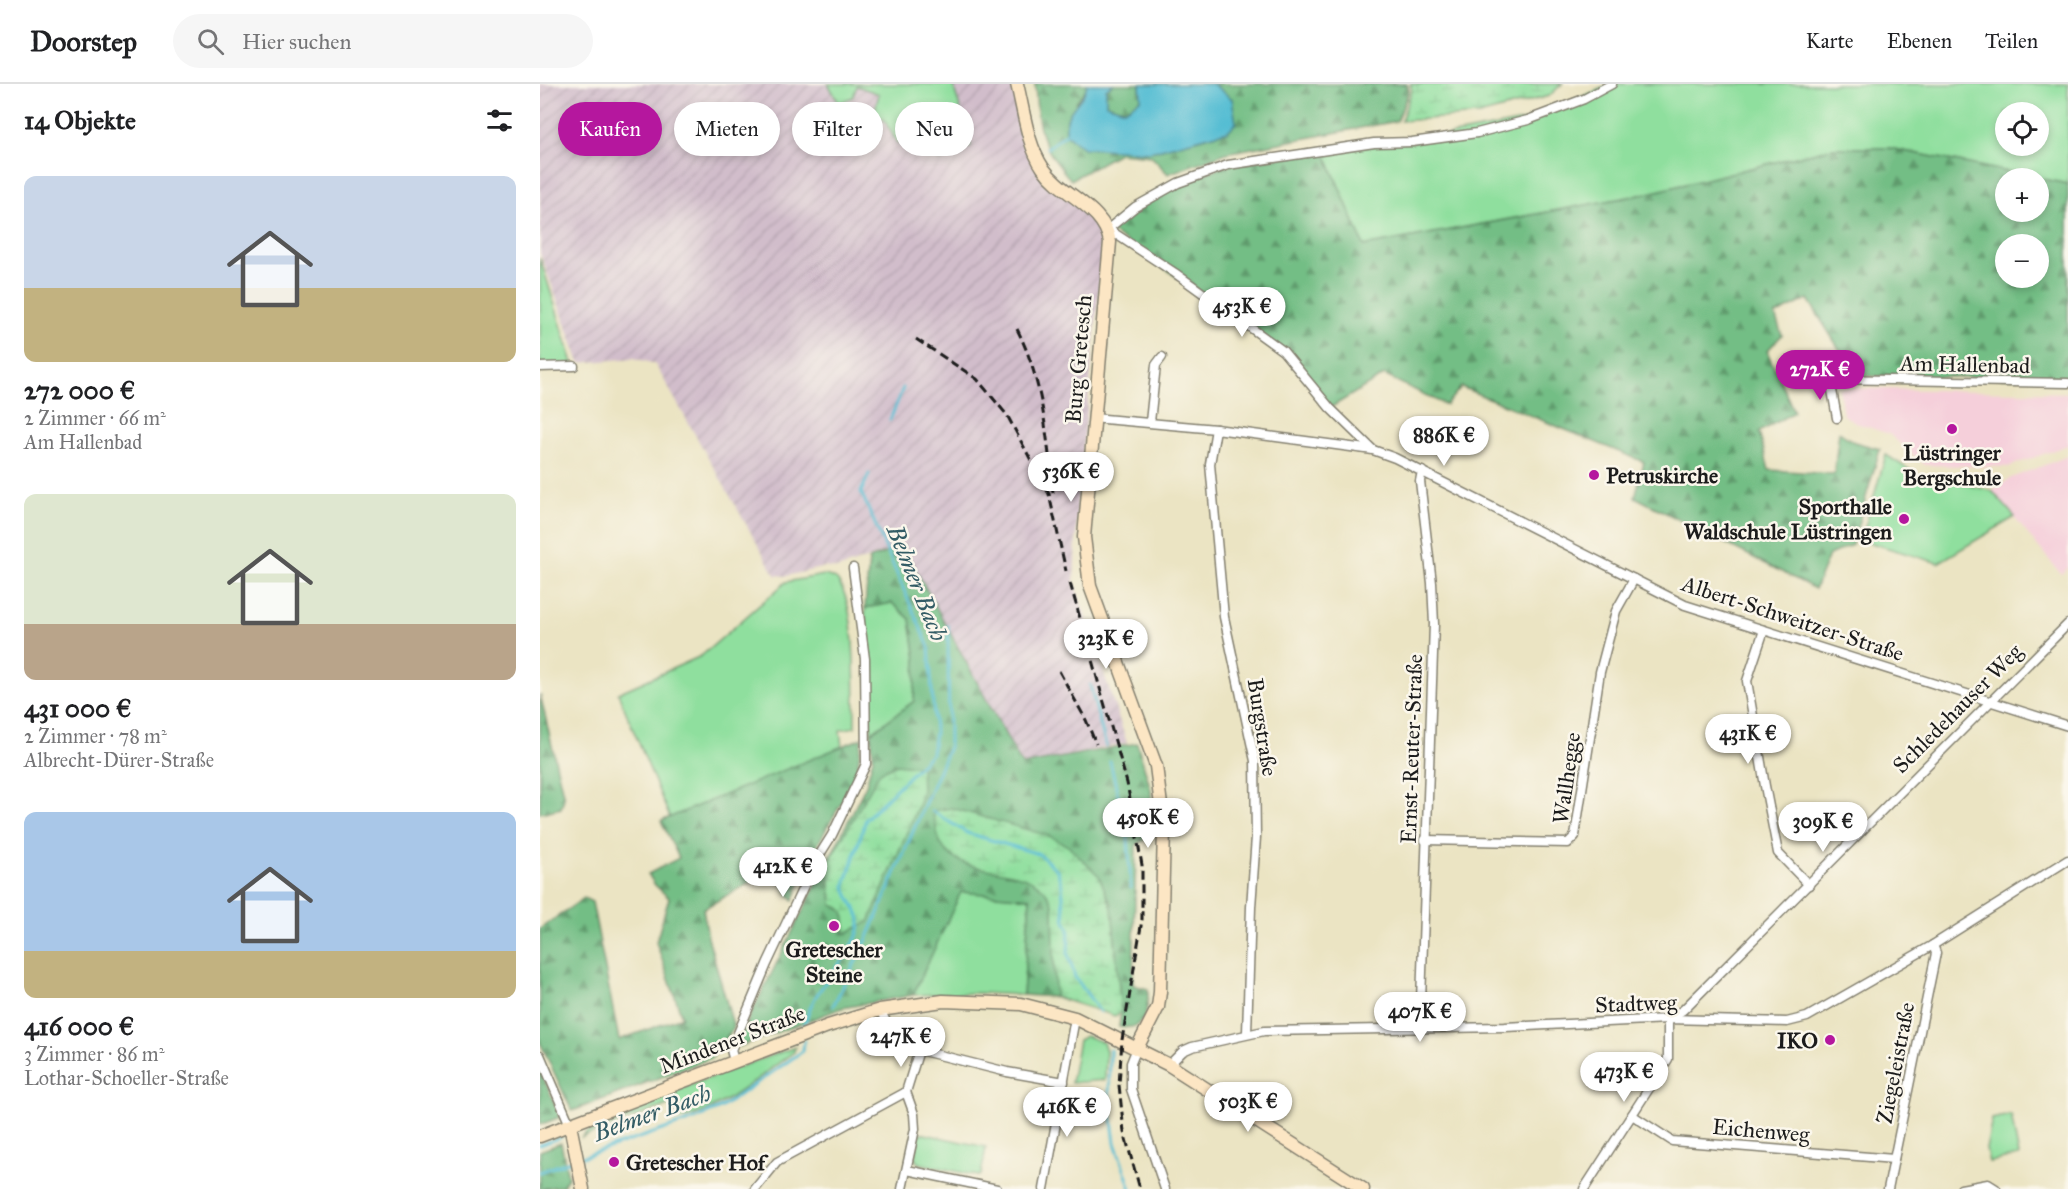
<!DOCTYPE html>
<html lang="de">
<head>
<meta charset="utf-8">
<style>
  body { margin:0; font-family:"IM FELL Great Primer",serif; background:#f6f6f6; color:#202124; height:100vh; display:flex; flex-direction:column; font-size:22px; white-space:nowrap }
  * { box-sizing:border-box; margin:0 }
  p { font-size:20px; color:#757577 }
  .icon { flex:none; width:33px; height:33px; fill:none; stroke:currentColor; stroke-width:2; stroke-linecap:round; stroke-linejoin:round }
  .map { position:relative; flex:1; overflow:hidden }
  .details { display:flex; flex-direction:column; background:#fff; width:540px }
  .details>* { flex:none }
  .top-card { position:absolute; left:18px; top:18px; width:570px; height:54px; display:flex; gap:12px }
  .fabs { position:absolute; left:1455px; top:18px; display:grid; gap:12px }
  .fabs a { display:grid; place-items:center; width:54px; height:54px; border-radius:50%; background:#fff; box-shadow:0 3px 9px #0003; font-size:30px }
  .price { position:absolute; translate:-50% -51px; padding:0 14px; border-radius:21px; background:#fff; color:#222; font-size:20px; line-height:39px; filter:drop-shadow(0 2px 3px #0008) }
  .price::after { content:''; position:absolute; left:50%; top:36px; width:18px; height:14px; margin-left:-9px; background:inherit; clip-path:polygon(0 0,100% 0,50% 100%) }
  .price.on { background:#b5179e; color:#fff }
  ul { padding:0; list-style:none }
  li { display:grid; align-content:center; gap:12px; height:318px; padding:0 24px }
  li span { display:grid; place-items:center; height:186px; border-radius:12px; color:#555 }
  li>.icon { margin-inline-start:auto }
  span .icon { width:108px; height:108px; fill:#fffc; stroke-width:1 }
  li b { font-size:26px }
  h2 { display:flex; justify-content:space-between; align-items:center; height:72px; padding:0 24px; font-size:26px }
  .chip { padding:0 21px; border-radius:27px; background:#fff; box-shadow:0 3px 9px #0003; font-size:21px; line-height:54px }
  .chip.on { background:#b5179e; color:#fff }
  header { display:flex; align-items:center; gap:36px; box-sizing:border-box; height:84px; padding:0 30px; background:#fff; border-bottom:2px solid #e0e0e0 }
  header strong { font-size:28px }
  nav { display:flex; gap:33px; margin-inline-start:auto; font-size:21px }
  .search { width:420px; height:54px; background:#f6f6f6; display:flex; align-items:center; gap:15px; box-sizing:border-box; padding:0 21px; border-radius:33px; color:#757577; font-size:22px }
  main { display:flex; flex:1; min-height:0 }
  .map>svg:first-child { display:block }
  .built { fill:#f5cfda }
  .industrial { fill:url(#industrial-furrows) }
  .green { fill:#8fdf9e; stroke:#567e5d; stroke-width:1.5; fill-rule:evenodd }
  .forest { fill:url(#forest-firs); stroke:#486d50; stroke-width:1.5; fill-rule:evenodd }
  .wetland { fill:url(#wetland-marsh); stroke:#567e5d; stroke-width:1.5 }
  .water { fill:#55bdd3; stroke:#386c78; stroke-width:1.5 }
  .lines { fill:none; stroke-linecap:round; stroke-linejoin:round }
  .stream { stroke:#55bdd3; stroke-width:3 }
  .street-casing { stroke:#848070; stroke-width:11 }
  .secondary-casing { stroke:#848070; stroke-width:15 }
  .street { stroke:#fff; stroke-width:8 }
  .secondary { stroke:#fce6c4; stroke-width:12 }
  .rail { stroke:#1c1c1c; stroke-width:3; stroke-dasharray:9 4.5; stroke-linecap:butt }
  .poi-dot { fill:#b5179e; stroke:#fbf7ec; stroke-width:2 }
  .labels { text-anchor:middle; stroke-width:5; stroke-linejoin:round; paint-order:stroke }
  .street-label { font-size:22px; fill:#1c1c1c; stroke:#fbf7ec }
  .poi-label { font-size:22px; font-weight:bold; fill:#1c1c1c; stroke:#fbf7ec }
  .water-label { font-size:24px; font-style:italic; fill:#335c65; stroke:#fbf7ec }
</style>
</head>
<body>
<header>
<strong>Doorstep</strong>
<div class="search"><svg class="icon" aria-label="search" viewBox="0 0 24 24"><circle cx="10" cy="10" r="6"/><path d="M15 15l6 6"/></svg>Hier suchen</div>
<nav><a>Karte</a><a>Ebenen</a><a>Teilen</a></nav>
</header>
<main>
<section class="details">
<h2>14 Objekte<svg class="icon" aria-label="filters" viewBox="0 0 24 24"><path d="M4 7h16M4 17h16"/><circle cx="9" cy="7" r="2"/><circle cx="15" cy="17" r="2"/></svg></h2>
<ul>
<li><span style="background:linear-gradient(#c9d6e8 60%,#c2b280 0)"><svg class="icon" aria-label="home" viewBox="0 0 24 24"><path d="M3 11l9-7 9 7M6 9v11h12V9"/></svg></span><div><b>272 000 €</b><p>2 Zimmer · 66 m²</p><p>Am Hallenbad</p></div></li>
<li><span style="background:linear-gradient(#dfe7d0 70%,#b9a48a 0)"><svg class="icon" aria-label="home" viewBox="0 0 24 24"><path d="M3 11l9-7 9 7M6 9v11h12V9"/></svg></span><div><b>431 000 €</b><p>2 Zimmer · 78 m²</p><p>Albrecht-Dürer-Straße</p></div></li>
<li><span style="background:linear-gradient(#a9c7e8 75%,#c2b280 0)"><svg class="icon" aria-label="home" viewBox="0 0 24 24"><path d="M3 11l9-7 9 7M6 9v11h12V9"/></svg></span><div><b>416 000 €</b><p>3 Zimmer · 86 m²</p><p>Lothar-Schoeller-Straße</p></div></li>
</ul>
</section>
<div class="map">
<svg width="1528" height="1105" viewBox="0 0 1528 1105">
  <defs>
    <pattern id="industrial-furrows" width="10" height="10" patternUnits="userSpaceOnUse" patternTransform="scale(1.5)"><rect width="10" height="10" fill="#d1bdcb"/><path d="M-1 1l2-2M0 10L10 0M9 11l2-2" fill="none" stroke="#b3a2ae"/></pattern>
    <pattern id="forest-firs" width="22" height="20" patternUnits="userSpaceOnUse" patternTransform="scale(1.5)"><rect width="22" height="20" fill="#73be85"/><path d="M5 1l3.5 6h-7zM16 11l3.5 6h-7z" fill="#5e9a6c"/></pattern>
    <pattern id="wetland-marsh" width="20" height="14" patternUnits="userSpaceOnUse" patternTransform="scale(1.5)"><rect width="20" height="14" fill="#8fdf9e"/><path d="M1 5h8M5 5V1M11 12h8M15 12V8" fill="none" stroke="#7bbf88"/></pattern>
  </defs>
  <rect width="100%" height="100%" fill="#fbf7ec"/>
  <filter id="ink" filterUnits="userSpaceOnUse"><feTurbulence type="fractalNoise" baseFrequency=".0167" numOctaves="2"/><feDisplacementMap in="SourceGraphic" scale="12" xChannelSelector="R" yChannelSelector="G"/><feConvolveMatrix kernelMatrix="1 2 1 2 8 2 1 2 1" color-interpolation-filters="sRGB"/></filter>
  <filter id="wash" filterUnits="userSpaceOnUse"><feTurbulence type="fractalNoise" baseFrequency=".008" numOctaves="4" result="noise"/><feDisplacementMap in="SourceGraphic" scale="24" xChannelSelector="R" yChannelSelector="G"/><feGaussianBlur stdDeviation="1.35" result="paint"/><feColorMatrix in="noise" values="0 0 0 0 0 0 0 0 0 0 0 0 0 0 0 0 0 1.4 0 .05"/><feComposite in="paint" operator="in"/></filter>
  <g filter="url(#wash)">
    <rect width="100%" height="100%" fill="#ebe4c3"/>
    <g class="built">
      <polygon points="1299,304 1528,309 1528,361 1468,383 1385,381 1349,350 1319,340 1303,331"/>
      <polygon points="1528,372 1528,484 1521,490 1452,407 1471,394"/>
    </g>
    <polygon class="industrial" points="0,0 474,0 492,78 561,143 564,159 538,414 534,498 587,659 482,681 363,462 297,485 285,483 246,492 235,491 115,280 94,274 40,279 0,169"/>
    <g class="green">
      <polygon points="288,0 413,0 431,62 399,77 381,48 357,59 343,34 310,51 305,41 328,28 334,30 339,10 317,2 313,13 299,19"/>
      <path d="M1072,0H1528V100L1349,64H1293L1105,110L824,162L784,67L872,58L988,36ZM1466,28H1498V62H1466Z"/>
      <polygon points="0,174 34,282 0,283"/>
      <polygon points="1346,371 1384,395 1409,396 1452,407 1475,433 1398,479 1321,456"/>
      <path d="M284,491C289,492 293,493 297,496C318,521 314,610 315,643L300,646L302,663L130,734L78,609L161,572L246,498Z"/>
      <polygon points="352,519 370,535 376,575 374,617 331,649 325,524"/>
      <polygon points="420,807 490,814 483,911 440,909 373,911"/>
      <polygon points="546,952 563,958 566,967 565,996 531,999 539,956"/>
      <path d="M255,963L254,968C219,992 182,1028 138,1035L133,1019L42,1053C57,1031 220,976 255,963Z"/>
      <polygon points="1471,1031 1479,1072 1449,1078 1446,1065 1452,1035"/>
      <polygon points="380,1049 446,1063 441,1091 438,1092 378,1079 375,1075"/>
    </g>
    <g class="forest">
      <path d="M495,0H547L546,5L536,18L579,66L610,68L688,47L692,15L673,0H867L869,7L857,37L686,69L628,90L611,72L579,69L531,96C499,61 498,46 495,0Z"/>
      <polygon points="573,0 600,0 601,15 585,26 566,20 566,5"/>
      <path d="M1293,64H1349L1528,100V294L1316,292L1268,215L1235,231L1242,251L1227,267L1254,328L1219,348L1229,386L1294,390L1299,348L1314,358L1340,365L1312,461L1289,471L1275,505L1095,413L1104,378L921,303L906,321L844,291L790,324L743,267L568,145L638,99L688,81L784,67L824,162L1105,110ZM1466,94H1498V128H1466ZM1466,160H1498V194H1466Z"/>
      <path d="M363,462L482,681L597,659L611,706L613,751L596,761L593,901L608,905C608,927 607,947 579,943L581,928L572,824L513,820L515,913L483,911L490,814L421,808L373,911L302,924L198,963L197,958L326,701L333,674L331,649L374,617L376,575L370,535L352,519L325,524L329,475Z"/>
      <polygon points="0,610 24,714 21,724 0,729"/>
      <polygon points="322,654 316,693 275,765 253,817 232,786 163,825 168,853 194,944 172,974 32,1027 0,958 0,845 44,814 52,818 79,956 142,933 116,858 129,814 115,801 108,790 139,774 121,737"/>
      <polygon points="0,985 20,1033 0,1041"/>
      <polygon points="21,1059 28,1093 23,1102 0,1105 0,1067"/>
    </g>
    <g class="wetland">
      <polygon points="870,0 1022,0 1009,12 939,31 861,37 872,6"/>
      <path d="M357,680L381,683L382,706L379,719L329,838L304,850C307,838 306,823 292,821L288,779L340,688Z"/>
      <path d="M412,724L509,752L528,762L559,792L572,824L581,928L575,932L515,913L513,820C496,776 433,797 405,766C395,754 397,740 392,727Z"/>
    </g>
    <path class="water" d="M547,0H573L566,5V20L585,26L601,15L600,0H673L692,15L696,39L688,47L610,68L543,64L526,50C523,24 545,18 547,0Z"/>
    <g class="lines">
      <g class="stream">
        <polyline points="507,64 526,50"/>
        <polyline points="350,336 363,304"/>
        <polyline points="550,601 566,662"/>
        <polyline points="570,677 588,754 591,804"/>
        <polyline points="392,727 427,749 499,770 517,786 522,802 525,837 529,845 528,870 535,893 560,928"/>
        <polyline points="293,922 328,853 409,663 408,542"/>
        <path d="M264,947C267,903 319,871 320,839C321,826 306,816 305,801L326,735L392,669L395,648L389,563L321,408L329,390"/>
        <polyline points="570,966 569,1014 575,1059 591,1105"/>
        <polyline points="0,1061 21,1053"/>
        <polyline points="39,1074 152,1036 182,1023 263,967 264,957"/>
        <polyline points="0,1088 33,1076"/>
      </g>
    </g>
  </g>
  <g filter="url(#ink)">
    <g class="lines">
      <defs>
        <g id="street">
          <polyline points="0,283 34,282"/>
          <polyline points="553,334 676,345 833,366 855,374 1145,521 1528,642"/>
          <polyline points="1297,334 1290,295 1528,299"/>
          <polyline points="610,338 616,281 622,273"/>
          <polyline points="676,345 670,380 684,533 715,677 716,753 711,823 707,949"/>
          <polyline points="833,366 790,324 743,267 635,189 568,145 595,123 638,99 688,81 834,59 872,58 937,49 988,36 1044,15 1072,0"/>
          <polyline points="1224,546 1207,597 1225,702 1238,769 1269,801"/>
          <polyline points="885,756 1028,759 1035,752 1060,588 1076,527 1094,495"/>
          <polyline points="340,926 350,945 379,966 467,988 524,998"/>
          <polyline points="1128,935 1143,926 1528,540"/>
          <polyline points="880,946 894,540 892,499 880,397 882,387"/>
          <polyline points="597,964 591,979 591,1005 625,1105"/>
          <polyline points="0,971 30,1041"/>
          <polyline points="194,977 191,966 227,880 275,778 292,751 326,680 325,575 313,484"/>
          <polyline points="629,981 643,967 652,963 724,947 965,943 1128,935 1247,938 1267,933 1393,861 1528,776"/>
          <polyline points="1092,1031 1132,1057 1354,1075"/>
          <polyline points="367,1086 457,1105"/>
          <polyline points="215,1105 237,1078 366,1008"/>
          <polyline points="362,1105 375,1045 374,1030 366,1008 379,966"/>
          <polyline points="504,1105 535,934"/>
          <polyline points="1044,1105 1128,975 1128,935"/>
          <polyline points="1348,1105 1396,869 1393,861"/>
          <polyline points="1421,1105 1448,1100 1456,1105"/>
        </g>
        <g id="secondary">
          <path d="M477,0C484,28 487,60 503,84C523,113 564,122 570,158L544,453L550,502L616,682L624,745L620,908L618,923L597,964"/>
          <polyline points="30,1041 43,1105"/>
          <polyline points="0,1052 288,942 340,926 403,917 481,920 535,934 629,981 823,1105"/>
        </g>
      </defs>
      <use href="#street" class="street-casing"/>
      <use href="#secondary" class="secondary-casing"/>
      <use href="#street" class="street"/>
      <use href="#secondary" class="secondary"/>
      <g class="rail">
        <path d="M477,245C503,297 507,352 513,409"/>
        <polyline points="376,255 437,295 467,331 509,410 526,487"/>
        <polyline points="530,499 587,699 602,781 602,836 582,956 579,1001 584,1048 600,1105"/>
        <polyline points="519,587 546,636 556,660"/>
      </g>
    </g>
  </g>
  <g class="poi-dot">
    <circle cx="1412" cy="345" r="6"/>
    <circle cx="1054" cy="391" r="6"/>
    <circle cx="1364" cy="435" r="6"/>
    <circle cx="294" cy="842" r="6"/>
    <circle cx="1290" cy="956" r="6"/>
    <circle cx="74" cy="1078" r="6"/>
  </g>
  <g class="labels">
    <g class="street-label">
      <text transform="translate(538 275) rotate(-85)" y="8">Burg Gretesch</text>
      <text transform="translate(1425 280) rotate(1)" y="8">Am Hallenbad</text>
      <text transform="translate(1253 534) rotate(18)" y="8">Albert-Schweitzer-Straße</text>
      <text transform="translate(1417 624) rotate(-45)" y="8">Schledehauser Weg</text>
      <text transform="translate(723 643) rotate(81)" y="8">Burgstraße</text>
      <text transform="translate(871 665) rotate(-88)" y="8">Ernst-Reuter-Straße</text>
      <text transform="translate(1026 694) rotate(-82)" y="8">Wallhegge</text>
      <text transform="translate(1096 919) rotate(-2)" y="8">Stadtweg</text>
      <text transform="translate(192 955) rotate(-21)" y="8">Mindener Straße</text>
      <text transform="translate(1355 979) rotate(-79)" y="8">Ziegeleistraße</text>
      <text transform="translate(1221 1046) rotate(5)" y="8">Eichenweg</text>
    </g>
    <g class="poi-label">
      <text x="1412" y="376">Lüstringer<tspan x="1412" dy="25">Bergschule</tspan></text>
      <text x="1066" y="399" text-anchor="start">Petruskirche</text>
      <text x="1352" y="430" text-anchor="end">Sporthalle<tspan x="1352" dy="25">Waldschule Lüstringen</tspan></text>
      <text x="294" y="873">Gretescher<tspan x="294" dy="25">Steine</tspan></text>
      <text x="1278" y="964" text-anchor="end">IKO</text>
      <text x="86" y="1086" text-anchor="start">Gretescher Hof</text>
    </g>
    <g class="water-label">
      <text transform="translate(377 499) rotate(68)" y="8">Belmer Bach</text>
      <text transform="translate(112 1029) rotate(-20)" y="8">Belmer Bach</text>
    </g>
  </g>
</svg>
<div class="fabs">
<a><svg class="icon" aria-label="locate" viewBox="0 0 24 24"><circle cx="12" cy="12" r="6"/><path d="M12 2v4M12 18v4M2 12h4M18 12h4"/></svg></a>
<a>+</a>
<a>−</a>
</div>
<b class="price" style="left:702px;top:254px">453K €</b>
<b class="price on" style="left:1280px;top:317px">272K €</b>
<b class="price" style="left:904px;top:383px">886K €</b>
<b class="price" style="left:531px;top:419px">536K €</b>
<b class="price" style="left:566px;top:586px">323K €</b>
<b class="price" style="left:1208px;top:681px">431K €</b>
<b class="price" style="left:608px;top:765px">450K €</b>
<b class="price" style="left:1283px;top:769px">309K €</b>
<b class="price" style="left:243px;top:814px">412K €</b>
<b class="price" style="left:880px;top:959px">407K €</b>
<b class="price" style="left:361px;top:984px">247K €</b>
<b class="price" style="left:1084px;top:1019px">473K €</b>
<b class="price" style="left:708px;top:1049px">503K €</b>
<b class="price" style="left:527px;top:1054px">416K €</b>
<div class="top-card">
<a class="chip on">Kaufen</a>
<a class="chip">Mieten</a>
<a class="chip">Filter</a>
<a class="chip">Neu</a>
</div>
</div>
</main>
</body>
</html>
